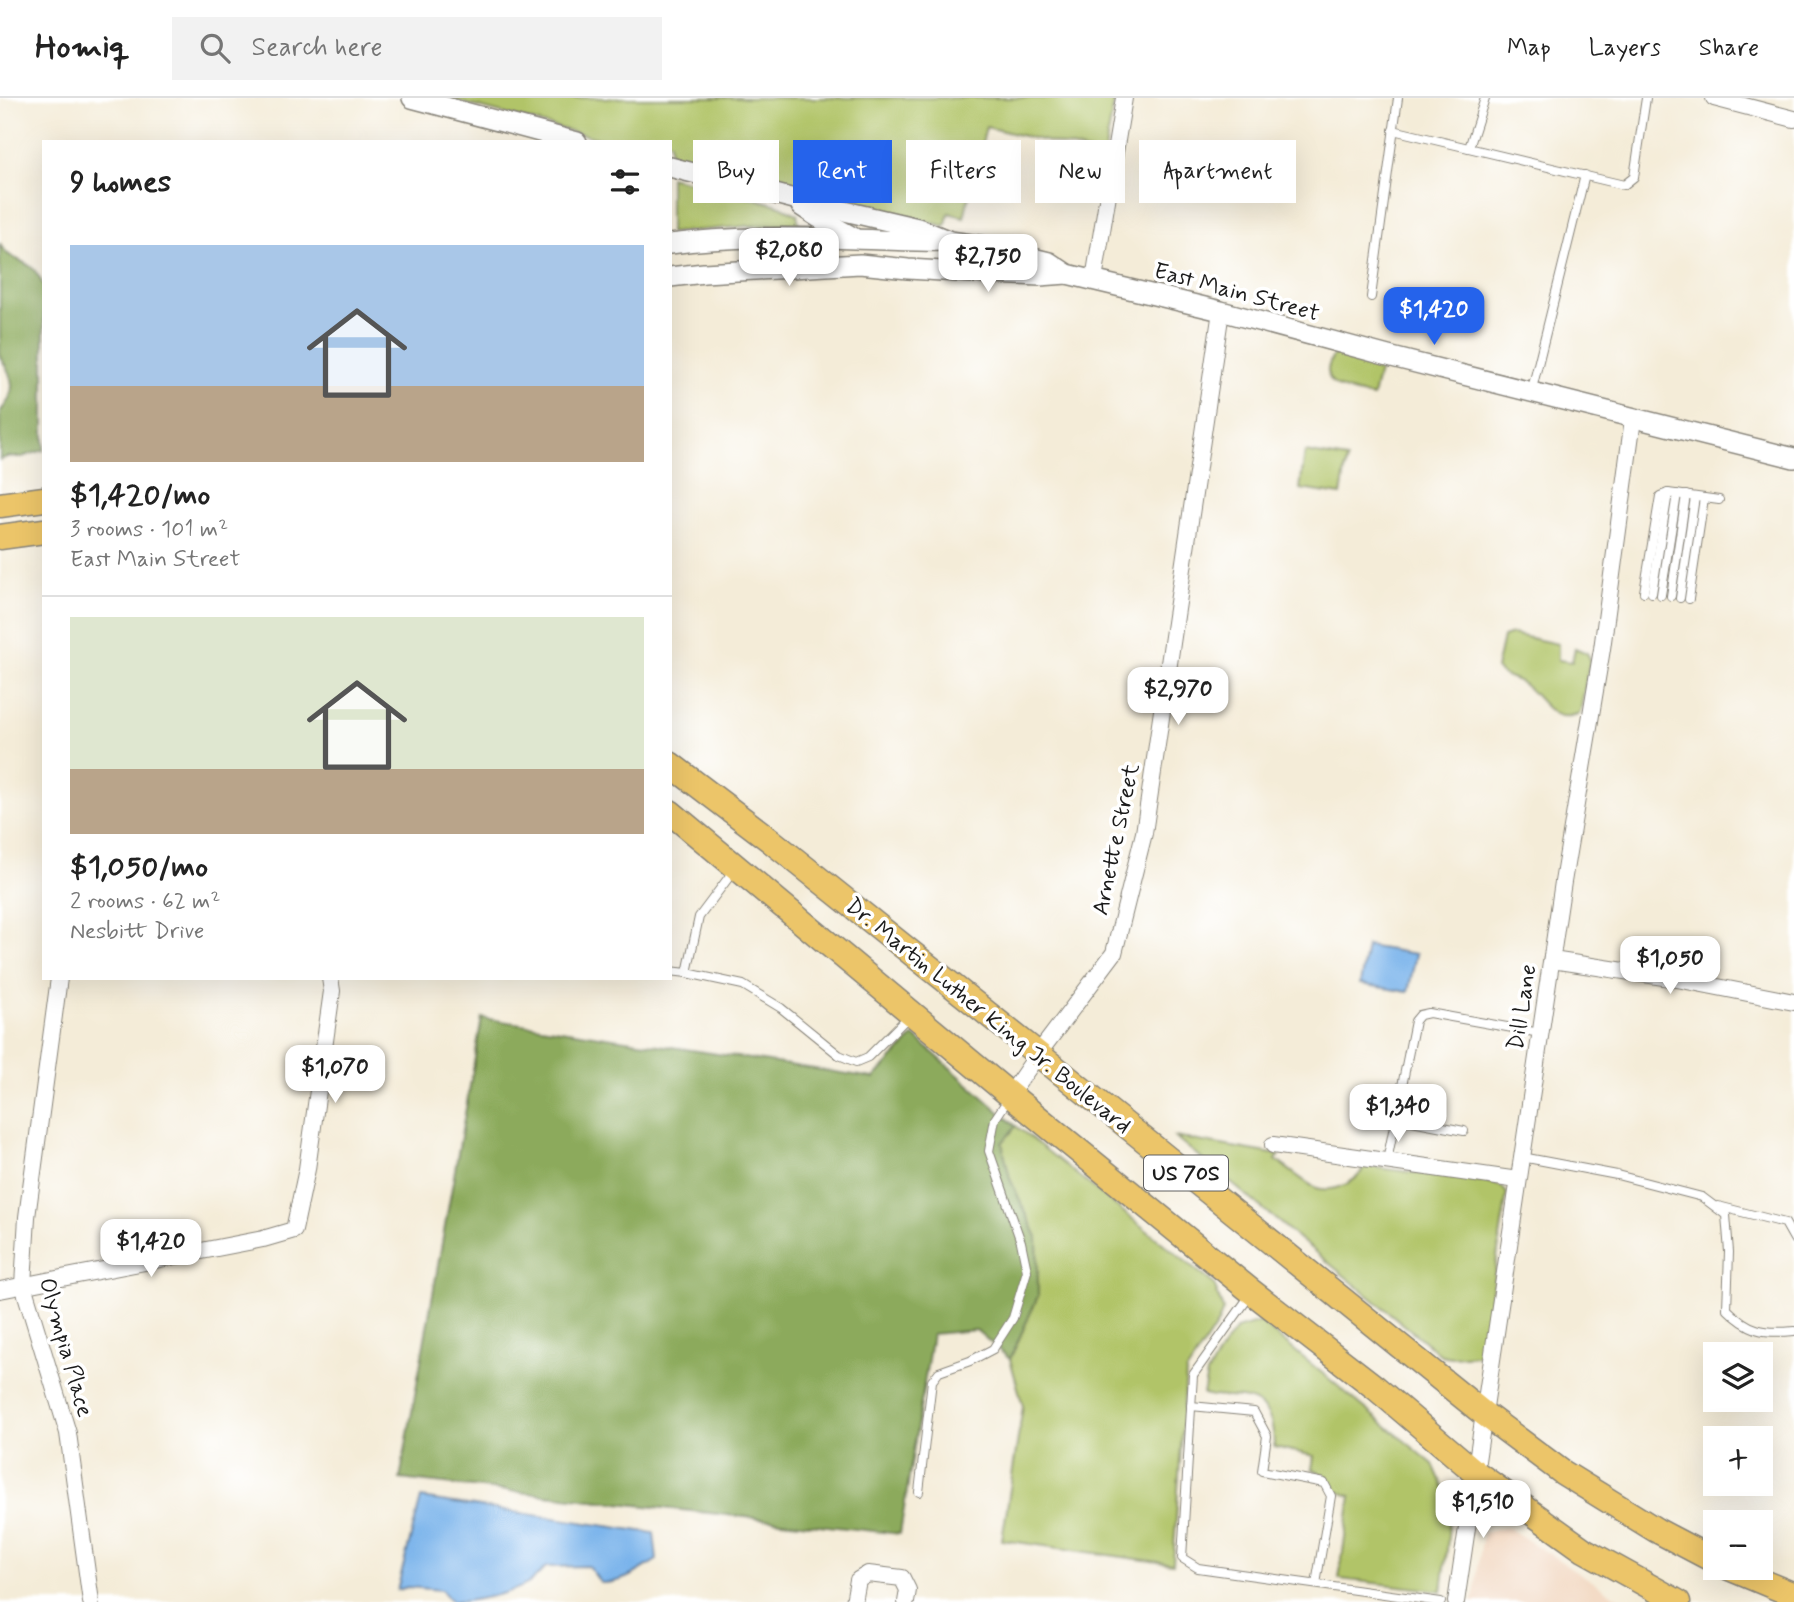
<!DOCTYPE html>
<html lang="en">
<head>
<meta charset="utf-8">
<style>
  body { margin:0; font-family:Mynerve,sans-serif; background:#f2f2f2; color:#222; height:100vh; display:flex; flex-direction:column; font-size:26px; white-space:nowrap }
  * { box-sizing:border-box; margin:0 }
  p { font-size:23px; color:#767676 }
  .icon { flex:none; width:38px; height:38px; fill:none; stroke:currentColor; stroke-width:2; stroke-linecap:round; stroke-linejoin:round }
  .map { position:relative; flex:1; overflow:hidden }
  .panel { position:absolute; left:42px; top:42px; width:630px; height:840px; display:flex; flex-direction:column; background:#fff; border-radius:0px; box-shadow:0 7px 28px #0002 }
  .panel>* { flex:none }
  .top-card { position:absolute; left:693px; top:42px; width:665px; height:63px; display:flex; gap:14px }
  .tools { position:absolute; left:1703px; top:1244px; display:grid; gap:14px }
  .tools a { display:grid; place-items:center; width:70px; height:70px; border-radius:0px; background:#fff; box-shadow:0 7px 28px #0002; font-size:35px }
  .price { position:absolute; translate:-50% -60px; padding:0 16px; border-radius:14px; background:#fff; color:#222; font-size:23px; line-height:46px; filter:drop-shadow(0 2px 4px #0008) }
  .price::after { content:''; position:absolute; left:50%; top:42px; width:21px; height:16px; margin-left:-10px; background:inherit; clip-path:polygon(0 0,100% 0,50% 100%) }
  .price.current { background:#2563eb; color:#fff }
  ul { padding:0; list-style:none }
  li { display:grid; align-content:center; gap:14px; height:371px; padding:0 28px }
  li+li { border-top:2px solid #e0e0e0 }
  li span { display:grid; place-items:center; height:217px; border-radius:0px; color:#555 }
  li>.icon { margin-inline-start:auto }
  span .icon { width:126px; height:126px; fill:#fffc; stroke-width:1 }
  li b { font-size:30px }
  h2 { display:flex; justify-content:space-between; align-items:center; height:84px; padding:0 28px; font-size:30px }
  .pill { padding:0 24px; border-radius:0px; background:#fff; box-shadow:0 7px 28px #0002; font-size:24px; line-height:63px }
  .pill.current { background:#2563eb; color:#fff }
  header { display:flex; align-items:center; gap:42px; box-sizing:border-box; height:98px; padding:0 35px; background:#fff; border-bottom:2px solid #e0e0e0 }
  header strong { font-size:33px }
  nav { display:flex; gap:38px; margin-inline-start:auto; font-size:24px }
  .search { width:490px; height:63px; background:#f2f2f2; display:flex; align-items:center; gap:18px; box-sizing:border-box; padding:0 24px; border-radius:0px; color:#767676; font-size:26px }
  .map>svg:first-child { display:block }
  .built { fill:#f1d5bd }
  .green { fill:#b1c468; stroke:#667042; stroke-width:2 }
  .forest { fill:#8caa5c; stroke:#54633c; stroke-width:2 }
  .water { fill:#7ab4eb; stroke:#4b6884; stroke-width:2 }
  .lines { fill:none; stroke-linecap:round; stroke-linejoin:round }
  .service-casing { stroke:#88847a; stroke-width:10 }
  .minor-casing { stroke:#88847a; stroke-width:18 }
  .tertiary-casing { stroke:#88847a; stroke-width:22 }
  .primary-casing { stroke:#88847a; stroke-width:27 }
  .service { stroke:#fff; stroke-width:8 }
  .minor { stroke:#fff; stroke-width:16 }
  .tertiary { stroke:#fff; stroke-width:19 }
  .primary { stroke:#ecc569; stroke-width:24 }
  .labels { text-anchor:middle; stroke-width:7; stroke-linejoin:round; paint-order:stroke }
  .shield { fill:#fff; stroke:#606060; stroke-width:2 }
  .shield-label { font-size:21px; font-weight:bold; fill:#1c1c1c }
  .street-label { font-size:23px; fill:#1c1c1c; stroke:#fff }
</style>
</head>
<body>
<header>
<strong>Homiq</strong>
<div class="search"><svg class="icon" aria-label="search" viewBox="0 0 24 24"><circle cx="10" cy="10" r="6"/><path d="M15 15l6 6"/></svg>Search here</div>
<nav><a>Map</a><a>Layers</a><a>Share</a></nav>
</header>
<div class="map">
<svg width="1794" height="1504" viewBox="0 0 1794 1504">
  <rect width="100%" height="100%" fill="#fff"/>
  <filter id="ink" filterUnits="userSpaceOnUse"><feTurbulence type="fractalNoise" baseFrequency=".0143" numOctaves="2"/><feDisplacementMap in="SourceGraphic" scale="14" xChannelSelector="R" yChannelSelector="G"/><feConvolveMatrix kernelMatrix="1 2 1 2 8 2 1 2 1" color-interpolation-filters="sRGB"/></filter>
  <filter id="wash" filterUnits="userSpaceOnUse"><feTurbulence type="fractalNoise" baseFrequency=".00686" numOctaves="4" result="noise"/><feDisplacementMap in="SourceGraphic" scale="28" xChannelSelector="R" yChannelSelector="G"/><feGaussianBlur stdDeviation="1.57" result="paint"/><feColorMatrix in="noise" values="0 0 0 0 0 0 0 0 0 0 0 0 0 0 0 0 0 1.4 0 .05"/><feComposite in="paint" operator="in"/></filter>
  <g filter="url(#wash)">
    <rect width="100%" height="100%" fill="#f4ecd8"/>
    <polygon class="built" points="1507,1429 1625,1504 1473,1504 1483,1435"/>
    <g class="green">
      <polygon points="444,0 1115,0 1104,57 986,29 964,119 949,115 945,128 670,59 670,44 612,44"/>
      <polygon points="670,79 778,107 797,116 799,126 796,128 747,128 670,135"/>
      <path d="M1336,253L1375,262L1379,273L1373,299C1346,292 1312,289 1336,253Z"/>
      <polygon points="1305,354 1347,361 1341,397 1300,391"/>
      <path d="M1512,536L1558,546V562L1572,564L1575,550L1587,555L1590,561L1580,615C1549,629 1541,596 1520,584C1511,579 1502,579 1496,571L1503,539Z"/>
      <polygon points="1016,1028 1214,1186 1223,1212 1218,1225 1186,1274 1173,1466 1002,1442 1023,1308 1010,1261 1038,1198 1037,1139 1010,1081 1002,1045"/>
      <path d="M1175,1039L1279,1057L1276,1062C1285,1068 1307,1087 1317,1090C1334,1095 1358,1084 1365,1068L1492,1085L1502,1089L1507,1095L1483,1249L1477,1257L1451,1259L1441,1257Z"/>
      <path d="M1260,1224L1433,1366L1444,1391L1450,1411L1447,1452L1442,1493L1339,1481L1351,1398L1338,1394L1327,1378L1312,1371L1314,1358L1274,1349C1274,1325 1269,1304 1241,1300C1228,1298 1216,1300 1203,1296L1207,1276L1221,1252L1236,1231Z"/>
    </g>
    <g class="forest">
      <path d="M0,145C4,159 21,161 31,169C37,173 40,182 44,188V352L22,359H7L0,362V314C17,294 15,281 0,259Z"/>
      <polygon points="482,920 874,980 914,938 1016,1028 1002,1045 1010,1081 1037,1139 1038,1198 1010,1261 976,1232 932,1236 900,1436 400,1381"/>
    </g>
    <g class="water">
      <polygon points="1367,848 1416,856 1408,894 1360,886"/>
      <path d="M421,1400L654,1435L657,1462C637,1474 624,1485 601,1485L588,1468L546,1469C541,1474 535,1481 529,1485C513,1495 471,1504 452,1504L441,1492L408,1489L397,1492Z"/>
    </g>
  </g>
  <g filter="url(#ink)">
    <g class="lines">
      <defs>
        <g id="service">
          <polyline points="1393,32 1624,87 1634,79 1646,0"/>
          <polyline points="1469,50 1485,0"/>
          <polyline points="1371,199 1398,0"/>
          <polyline points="1531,295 1585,77"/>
          <polyline points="1644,494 1660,398 1668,395 1719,402"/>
          <polyline points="1652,495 1668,395"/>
          <polyline points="1661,497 1677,396"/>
          <polyline points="1671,498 1686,397"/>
          <polyline points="1680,500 1695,399"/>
          <polyline points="1689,501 1704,400"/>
          <polyline points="735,771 699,819 687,875 743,887 781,910 839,957 856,964 868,959 909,918"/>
          <polyline points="670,873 687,875"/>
          <polyline points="1396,1020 1464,1033"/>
          <path d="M1522,1059L1617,1077L1702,1099L1726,1117L1729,1154L1727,1211C1749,1233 1763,1236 1794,1233"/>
          <polyline points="1387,1063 1415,923 1420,917 1429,915 1540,935"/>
          <polyline points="1718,1108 1785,1125 1794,1141"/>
          <polyline points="1251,1196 1193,1277 1182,1460 1198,1470 1441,1504"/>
          <polyline points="1191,1308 1254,1314 1267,1338 1262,1373 1324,1385 1331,1398 1316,1486"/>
          <polyline points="919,1394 932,1283 939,1274 970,1263 993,1251 1013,1220 1027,1173 1021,1144 989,1053 995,1021 1009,1000"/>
        </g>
        <g id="minor">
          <polyline points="1714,0 1794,21"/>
          <polyline points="1094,181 1124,0"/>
          <polyline points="1552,862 1677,881 1794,904"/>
          <polyline points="59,880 27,1119 23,1187 68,1335 91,1504"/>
          <polyline points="1010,997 1038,956 1114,855 1144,735 1221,213"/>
          <polyline points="1273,1047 1518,1082"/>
          <polyline points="0,1192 263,1141 294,1132 307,1071 332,893 330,880"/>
          <polyline points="854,1504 858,1482 868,1476 902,1480 908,1492 906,1504"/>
          <polyline points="1456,1504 1563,784 1602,551 1633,321"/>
        </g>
        <g id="tertiary">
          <polyline points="412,0 577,44"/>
          <polyline points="670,69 810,105 918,130 950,143 984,148 1049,164 1067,176 1221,213 1392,259 1794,360"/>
          <polyline points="801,108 819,120 853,139"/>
          <path d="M670,146C730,138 794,139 855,141C884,142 913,144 942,143"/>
          <polyline points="670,179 704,175 860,166 908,171 994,176 1040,178 1067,176"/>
        </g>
        <g id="primary">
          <polyline points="0,407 44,401"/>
          <polyline points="0,439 44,433"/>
          <polyline points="670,666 770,742 1038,956 1483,1315 1562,1374 1656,1432 1715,1463"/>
          <polyline points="670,714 1010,997 1252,1194 1376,1290 1475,1374 1584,1452 1678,1504"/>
          <polyline points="1729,1470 1794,1497"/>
        </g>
      </defs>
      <use href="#service" class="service-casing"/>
      <use href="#minor" class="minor-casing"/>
      <use href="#tertiary" class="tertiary-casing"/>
      <use href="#primary" class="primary-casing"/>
      <use href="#service" class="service"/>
      <use href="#minor" class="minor"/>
      <use href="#tertiary" class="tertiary"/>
      <use href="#primary" class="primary"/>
    </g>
  </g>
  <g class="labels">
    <rect class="shield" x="1144" y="1057.5" width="84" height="35" rx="5"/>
    <g class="shield-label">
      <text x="1186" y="1082">US 70S</text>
    </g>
    <g class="street-label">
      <text transform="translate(1237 193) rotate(15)" y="8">East Main Street</text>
      <text transform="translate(1115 741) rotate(-78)" y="8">Arnette Street</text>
      <text transform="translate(1521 909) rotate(-81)" y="8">Dill Lane</text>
      <text transform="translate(989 917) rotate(39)" y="8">Dr. Martin Luther King Jr. Boulevard</text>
      <text transform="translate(67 1249) rotate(74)" y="8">Olympia Place</text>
    </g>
  </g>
</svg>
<div class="tools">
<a><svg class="icon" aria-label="layers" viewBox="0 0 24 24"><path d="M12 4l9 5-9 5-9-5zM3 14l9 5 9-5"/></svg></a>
<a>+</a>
<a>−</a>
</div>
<b class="price" style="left:789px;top:190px">$2,080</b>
<b class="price" style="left:988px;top:196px">$2,750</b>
<b class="price current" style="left:1434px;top:249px">$1,420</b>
<b class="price" style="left:1178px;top:629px">$2,970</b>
<b class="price" style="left:1670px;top:898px">$1,050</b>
<b class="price" style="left:335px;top:1007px">$1,070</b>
<b class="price" style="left:1398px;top:1046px">$1,340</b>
<b class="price" style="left:151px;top:1181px">$1,420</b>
<b class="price" style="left:1483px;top:1442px">$1,510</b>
<div class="top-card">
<a class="pill">Buy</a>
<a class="pill current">Rent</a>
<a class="pill">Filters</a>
<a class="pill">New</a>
<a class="pill">Apartment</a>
</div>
<section class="panel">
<h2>9 homes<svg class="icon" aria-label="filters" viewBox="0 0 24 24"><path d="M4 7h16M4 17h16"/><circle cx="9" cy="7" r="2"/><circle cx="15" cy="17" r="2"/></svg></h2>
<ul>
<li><span style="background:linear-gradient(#a9c7e8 65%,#b9a48a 0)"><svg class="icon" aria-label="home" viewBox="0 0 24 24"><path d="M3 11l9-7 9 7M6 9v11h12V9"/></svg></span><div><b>$1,420/mo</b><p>3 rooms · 101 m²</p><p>East Main Street</p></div></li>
<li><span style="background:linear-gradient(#dfe7d0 70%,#b9a48a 0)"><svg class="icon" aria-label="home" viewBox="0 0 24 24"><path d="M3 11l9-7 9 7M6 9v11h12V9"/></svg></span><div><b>$1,050/mo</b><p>2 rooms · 62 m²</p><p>Nesbitt Drive</p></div></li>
</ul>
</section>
</div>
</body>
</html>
